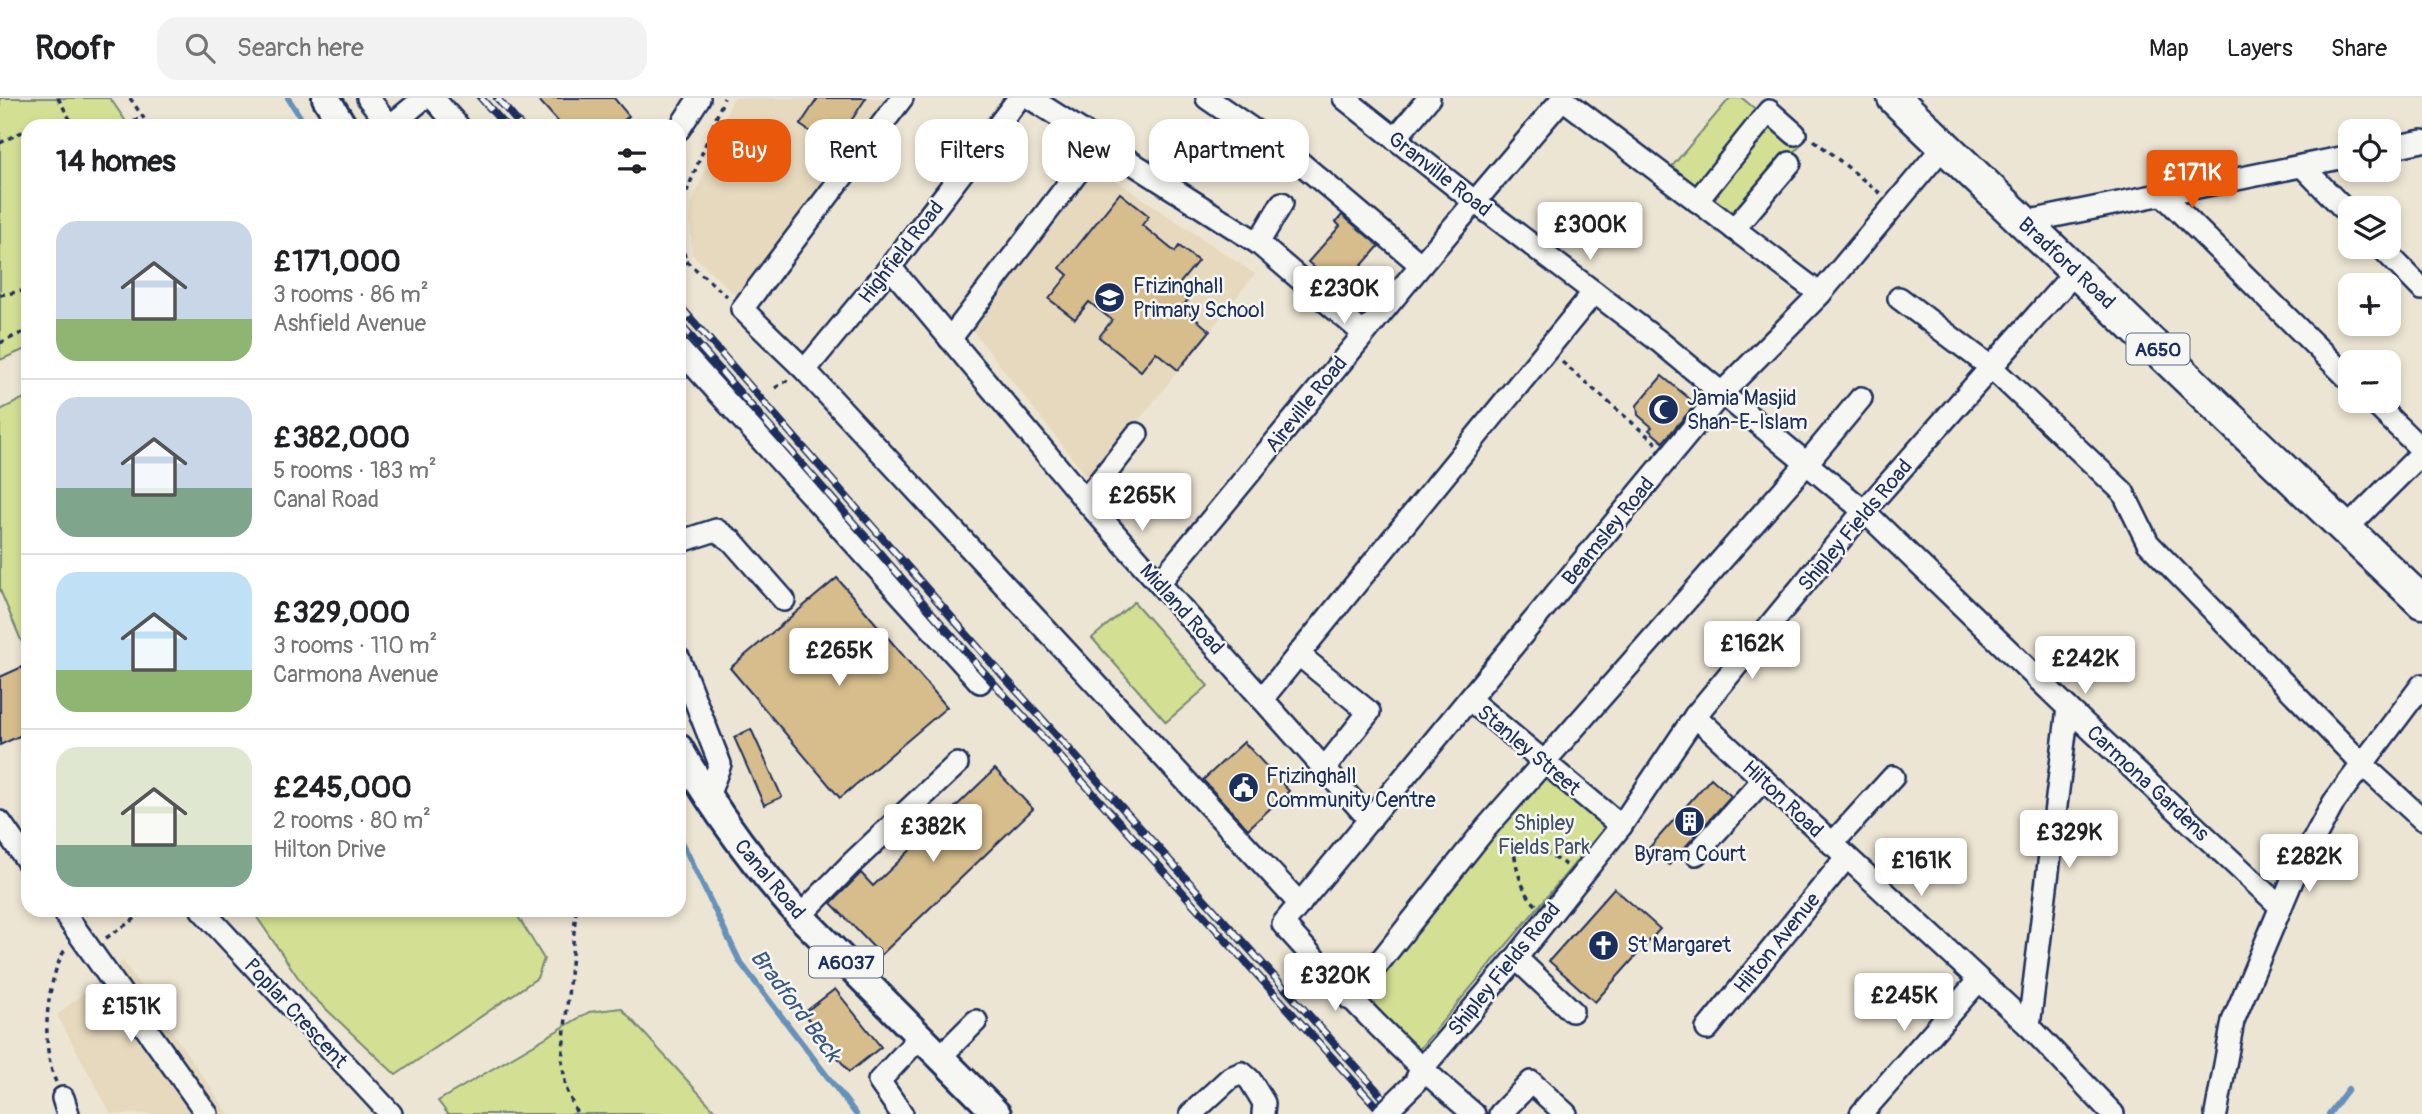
<!DOCTYPE html>
<html lang="en">
<head>
<meta charset="utf-8">
<style>
  body { margin:0; font-family:Pangolin,sans-serif; background:#f2f2f2; color:#202124; height:100vh; display:flex; flex-direction:column; font-size:26px; white-space:nowrap }
  * { box-sizing:border-box; margin:0 }
  p { font-size:23px; color:#757577 }
  .icon { flex:none; width:38px; height:38px; fill:none; stroke:currentColor; stroke-width:2; stroke-linecap:round; stroke-linejoin:round }
  .map { position:relative; flex:1; overflow:hidden }
  .side { position:absolute; left:21px; top:21px; width:665px; height:798px; display:flex; flex-direction:column; background:#fff; border-radius:21px; box-shadow:0 4px 10px #0003 }
  .side>* { flex:none }
  .banner { position:absolute; left:707px; top:21px; width:665px; height:63px; display:flex; gap:14px }
  .controls { position:absolute; left:2338px; top:21px; display:grid; gap:14px }
  .controls a { display:grid; place-items:center; width:63px; height:63px; border-radius:14px; background:#fff; box-shadow:0 4px 10px #0003; font-size:35px }
  .price { position:absolute; translate:-50% -60px; padding:0 16px; border-radius:7px; background:#fff; color:#222; font-size:23px; line-height:46px; filter:drop-shadow(0 2px 4px #0008) }
  .price::after { content:''; position:absolute; left:50%; top:42px; width:21px; height:16px; margin-left:-10px; background:inherit; clip-path:polygon(0 0,100% 0,50% 100%) }
  .price.on { background:#ea580c; color:#fff }
  ul { padding:0; list-style:none }
  li { display:flex; align-items:center; gap:21px; height:175px; padding:0 35px }
  li+li { border-top:2px solid #e0e0e0 }
  li span { display:grid; place-items:center; flex:none; width:196px; height:140px; border-radius:21px; color:#555 }
  li>.icon { margin-inline-start:auto }
  span .icon { width:84px; height:84px; fill:#fffc; stroke-width:1 }
  li b { font-size:30px }
  h2 { display:flex; justify-content:space-between; align-items:center; height:84px; padding:0 35px; font-size:30px }
  .tag { padding:0 24px; border-radius:21px; background:#fff; box-shadow:0 4px 10px #0003; font-size:24px; line-height:63px }
  .tag.on { background:#ea580c; color:#fff }
  header { display:flex; align-items:center; gap:42px; box-sizing:border-box; height:98px; padding:0 35px; background:#fff; border-bottom:2px solid #e0e0e0 }
  header strong { font-size:33px }
  nav { display:flex; gap:38px; margin-inline-start:auto; font-size:24px }
  .search { width:490px; height:63px; background:#f2f2f2; display:flex; align-items:center; gap:18px; box-sizing:border-box; padding:0 24px; border-radius:21px; color:#757577; font-size:26px }
  .map>svg:first-child { display:block }
  .built { fill:#e6d9be }
  .green { fill:#d3df92; stroke:#778778; stroke-width:2 }
  .lines { fill:none; stroke-linecap:round; stroke-linejoin:round }
  .stream { stroke:#6691ba; stroke-width:6 }
  .building { fill:#d7bc8c; stroke:#1b2f5e; stroke-width:2 }
  .minor-casing { stroke:#1b2f5e; stroke-width:26 }
  .major-casing { stroke:#1b2f5e; stroke-width:32 }
  .highway-casing { stroke:#1b2f5e; stroke-width:37 }
  .path { stroke:#1b2f5e; stroke-width:3.5; stroke-dasharray:5 5; stroke-linecap:butt }
  .minor { stroke:#f6f6f2; stroke-width:21 }
  .major { stroke:#f6f6f2; stroke-width:26 }
  .highway { stroke:#f6f6f2; stroke-width:32 }
  .rail-casing { stroke:#1b2f5e; stroke-width:8 }
  .rail { stroke:#f6f6f2; stroke-width:5; stroke-dasharray:16; stroke-linecap:butt }
  .minor-bridge-casing { stroke:#1b2f5e; stroke-width:26; stroke-linecap:butt }
  .minor-bridge { stroke:#f6f6f2; stroke-width:21 }
  .labels { text-anchor:middle; stroke-width:5; stroke-linejoin:round; paint-order:stroke }
  .shield { fill:#f6f6f2; stroke:#5d6b8a; stroke-width:2 }
  .shield-label { font-size:19px; font-weight:bold; fill:#1b2f5e }
  .street-label { font-size:21px; fill:#1b2f5e; stroke:#f6f6f2 }
  .poi-label { font-size:21px; fill:#1b2f5e; stroke:#f6f6f2; text-anchor:start }
  .park-label { font-size:21px; fill:#405268; stroke:#f6f6f2 }
  .water-label { font-size:23px; font-style:italic; fill:#3a5884; stroke:#f6f6f2 }
</style>
</head>
<body>
<header>
<strong>Roofr</strong>
<div class="search"><svg class="icon" aria-label="search" viewBox="0 0 24 24"><circle cx="10" cy="10" r="6"/><path d="M15 15l6 6"/></svg>Search here</div>
<nav><a>Map</a><a>Layers</a><a>Share</a></nav>
</header>
<div class="map">
<svg width="2422" height="1016" viewBox="0 0 2422 1016">
  <rect width="100%" height="100%" fill="#ede5d3"/>
  <filter id="ink" filterUnits="userSpaceOnUse"><feTurbulence type="fractalNoise" baseFrequency=".0143" numOctaves="2"/><feDisplacementMap in="SourceGraphic" scale="14" xChannelSelector="R" yChannelSelector="G"/><feConvolveMatrix kernelMatrix="1 2 1 2 8 2 1 2 1" color-interpolation-filters="sRGB"/></filter>
  <g filter="url(#ink)">
    <g class="built">
      <polygon points="733,0 891,0 739,200 692,156 690,120 692,105"/>
      <polygon points="1090,65 1255,176 1136,326 1088,380 966,224"/>
      <polygon points="123,863 229,1016 111,1016 57,917"/>
    </g>
    <g class="green">
      <polygon points="0,0 110,0 129,28 28,28 28,250 0,262"/>
      <polygon points="1730,0 1742,0 1800,48 1734,123 1668,73"/>
      <polygon points="28,298 28,559 0,492 0,312"/>
      <polygon points="1134,504 1208,588 1166,624 1092,540"/>
      <polygon points="1542,675 1606,728 1417,954 1363,898"/>
      <polygon points="252,812 514,812 544,861 537,880 396,977 308,894"/>
      <polygon points="621,910 718,1016 448,1016 438,1003 589,914"/>
    </g>
    <g class="lines">
      <g class="stream">
        <polyline points="288,0 306,28"/>
        <polyline points="679,738 740,864 856,1016"/>
        <polyline points="2329,1016 2348,991"/>
      </g>
    </g>
    <g class="building">
      <polygon points="537,0 614,0 629,18 617,28 562,28"/>
      <polygon points="818,0 866,0 822,67 805,56 817,38 800,27"/>
      <polygon points="1120,95 1149,118 1142,127 1175,154 1179,148 1198,163 1175,191 1188,202 1182,209 1210,233 1178,272 1156,254 1141,273 1099,239 1112,222 1089,204 1075,221 1049,201 1068,177 1060,170"/>
      <polygon points="1342,117 1379,148 1340,192 1308,164 1340,128 1336,124"/>
      <polygon points="1662,278 1696,306 1663,344 1649,332 1652,329 1638,317 1637,307"/>
      <polygon points="837,480 947,609 840,700 730,570"/>
      <polygon points="22,569 28,581 28,634 0,647 0,579"/>
      <polygon points="751,631 782,699 764,707 734,639"/>
      <polygon points="1244,644 1289,693 1248,731 1203,682"/>
      <polygon points="995,671 1033,711 881,857 831,805 861,775 873,788"/>
      <polygon points="1711,680 1731,698 1669,767 1649,750"/>
      <polygon points="1614,790 1660,831 1595,904 1549,863"/>
      <polygon points="835,891 881,949 849,974 804,915"/>
    </g>
    <g class="lines">
      <defs>
        <g id="minor">
          <polyline points="368,0 390,28 424,0"/>
          <polyline points="433,0 458,28"/>
          <polyline points="902,0 742,211 805,272 1300,806"/>
          <polyline points="1030,0 1258,145 1364,236"/>
          <polyline points="1207,0 1297,62 1421,167"/>
          <polyline points="1344,0 1475,104 1660,244 1864,413 2068,610 2281,809"/>
          <polyline points="1563,1 1820,196"/>
          <polyline points="679,31 699,0"/>
          <polyline points="1395,41 1429,0"/>
          <polyline points="2389,50 2422,43"/>
          <polyline points="2302,68 2350,117"/>
          <polyline points="2162,96 2350,282"/>
          <polyline points="1697,103 1769,13 1795,36"/>
          <polyline points="2025,124 2350,58"/>
          <polyline points="1734,131 1790,65"/>
          <polyline points="1258,145 1282,105"/>
          <polyline points="2381,149 2422,191"/>
          <polyline points="890,169 1085,402 1370,722"/>
          <polyline points="1899,200 1992,270 2123,394 2148,445 2362,666 2422,721"/>
          <polyline points="950,241 1099,46"/>
          <polyline points="679,251 980,584"/>
          <polyline points="805,272 890,169 1019,0"/>
          <polyline points="2372,303 2422,352"/>
          <polyline points="1085,402 1137,336"/>
          <polyline points="2346,431 2422,355"/>
          <polyline points="679,444 716,432 732,443 784,502"/>
          <polyline points="1159,485 1421,167 1563,0"/>
          <polyline points="1298,556 1369,614 1324,671"/>
          <polyline points="679,561 720,666 707,701"/>
          <polyline points="1262,601 1594,194"/>
          <polyline points="1470,602 1621,728"/>
          <polyline points="1695,618 2029,928 2113,1016"/>
          <polyline points="0,724 28,764"/>
          <polyline points="1832,746 1893,679"/>
          <polyline points="1696,756 1763,682"/>
          <polyline points="62,812 207,1016"/>
          <polyline points="202,812 391,1016"/>
          <polyline points="800,818 852,765 957,666"/>
          <polyline points="1516,860 1572,913"/>
          <polyline points="1350,901 1486,730 1807,365 1861,300"/>
          <polyline points="2029,928 2068,610"/>
          <polyline points="1707,931 1846,760"/>
          <polyline points="940,959 976,923"/>
          <polyline points="1415,984 1421,972 1516,860 1621,728 1695,618 1864,413 2076,173"/>
          <polyline points="63,1000 68,1016"/>
          <polyline points="902,1016 879,983 920,939"/>
          <polyline points="1191,1016 1230,980 1242,975 1250,982 1264,1005 1263,1016"/>
          <path d="M1474,1016C1404,958 1343,893 1283,826L1721,296L1820,196L1943,49"/>
          <polyline points="1500,1016 1531,984 1566,1016"/>
          <polyline points="1861,1016 1979,882"/>
          <polyline points="2216,1016 2233,923 2293,780 2334,704 2422,587"/>
        </g>
        <g id="major">
          <polyline points="326,0 343,28"/>
          <path d="M679,650C713,712 753,765 800,818L997,1016"/>
        </g>
        <polyline id="highway" points="1894,0 2422,504"/>
      </defs>
      <use href="#minor" class="minor-casing"/>
      <use href="#major" class="major-casing"/>
      <use href="#highway" class="highway-casing"/>
      <g class="path">
        <polyline points="58,0 72,25 76,28"/>
        <polyline points="130,0 149,28"/>
        <polyline points="47,28 64,28"/>
        <polyline points="125,28 143,19"/>
        <polyline points="482,28 487,24"/>
        <polyline points="1814,42 1881,96"/>
        <polyline points="0,45 28,31"/>
        <polyline points="679,113 724,0"/>
        <polyline points="679,135 686,163 679,174"/>
        <polyline points="686,163 727,198"/>
        <polyline points="0,197 28,192"/>
        <polyline points="0,245 28,232"/>
        <polyline points="1562,264 1657,346"/>
        <polyline points="775,290 788,282"/>
        <polyline points="1500,741 1514,753"/>
        <path d="M1536,807C1521,792 1517,773 1514,753L1545,754L1566,767"/>
        <polyline points="576,812 562,963 566,990 577,1016"/>
        <polyline points="106,840 148,812"/>
        <path d="M56,984C40,949 46,881 66,850"/>
      </g>
      <use href="#minor" class="minor"/>
      <use href="#major" class="major"/>
      <use href="#highway" class="highway"/>
      <defs>
        <g id="rail">
          <polyline points="481,0 506,28"/>
          <polyline points="497,0 521,28"/>
          <polyline points="679,207 989,562 1398,1016"/>
          <polyline points="679,225 980,570 1383,1016"/>
        </g>
      </defs>
      <use href="#rail" class="rail-casing"/>
      <use href="#rail" class="rail"/>
      <defs>
        <polyline id="minor-bridge" points="1383,1016 1414,986"/>
      </defs>
      <use href="#minor-bridge" class="minor-bridge-casing"/>
      <use href="#minor-bridge" class="minor-bridge"/>
    </g>
  </g>
  <defs>
    <symbol id="school-disc" viewBox="-11 -11 22 22"><circle r="9.5" fill="#1b2f5e" stroke="#f6f6f2"/><path d="M0-5L7-2L0 1L-7-2ZM-4 1L0 2.5L4 1V4Q0 6-4 4Z" fill="#fff"/></symbol>
    <symbol id="mosque-disc" viewBox="-11 -11 22 22"><circle r="9.5" fill="#1b2f5e" stroke="#f6f6f2"/><path d="M3.5-4.9A6 6 0 1 0 3.5 4.9A5 5 0 1 1 3.5-4.9Z" fill="#fff"/></symbol>
    <symbol id="civic-disc" viewBox="-11 -11 22 22"><circle r="9.5" fill="#1b2f5e" stroke="#f6f6f2"/><path d="M-.6-6.5H3V-4.5H.6V-3L4-1V1h2V6H-6V1h2V-1L-.6-3ZM-1.2 2.5V6h2.4V2.5Z" fill="#fff"/></symbol>
    <symbol id="building-disc" viewBox="-11 -11 22 22"><circle r="9.5" fill="#1b2f5e" stroke="#f6f6f2"/><path d="M-4-6H4V6H1V3H-1V6H-4ZM-2.5-4.3h1.7v1.8h-1.7ZM.8-4.3h1.7v1.8H.8ZM-2.5-1h1.7V.8h-1.7ZM.8-1h1.7V.8H.8Z" fill="#fff"/></symbol>
    <symbol id="church-disc" viewBox="-11 -11 22 22"><circle r="9.5" fill="#1b2f5e" stroke="#f6f6f2"/><path d="M-1.2-6h2.4v3.5h3.3v2.4h-3.3V6h-2.4V-.1h-3.3v-2.4h3.3Z" fill="#fff"/></symbol>
  </defs>
  <g fill-rule="evenodd">
    <use href="#school-disc" x="1092" y="182" width="35" height="35"/>
    <use href="#mosque-disc" x="1646" y="294" width="35" height="35"/>
    <use href="#civic-disc" x="1226" y="672" width="35" height="35"/>
    <use href="#building-disc" x="1672" y="706" width="35" height="35"/>
    <use href="#church-disc" x="1586" y="830" width="35" height="35"/>
  </g>
  <g class="labels">
    <g class="shield">
      <rect x="2126.5" y="235.5" width="63" height="31" rx="5"/>
      <rect x="809" y="848.5" width="74" height="31" rx="5"/>
    </g>
    <g class="shield-label">
      <text x="2158" y="258">A650</text>
      <text x="846" y="871">A6037</text>
    </g>
    <g class="street-label">
      <text transform="translate(1440 76) rotate(38)" y="7">Granville Road</text>
      <text transform="translate(901 154) rotate(-52)" y="7">Highfield Road</text>
      <text transform="translate(2067 165) rotate(43)" y="7">Bradford Road</text>
      <text transform="translate(1306 306) rotate(-51)" y="7">Aireville Road</text>
      <text transform="translate(1855 427) rotate(-50)" y="7">Shipley Fields Road</text>
      <text transform="translate(1608 433) rotate(-51)" y="7">Beamsley Road</text>
      <text transform="translate(1182 511) rotate(48)" y="7">Midland Road</text>
      <text transform="translate(1529 652) rotate(40)" y="7">Stanley Street</text>
      <text transform="translate(2148 685) rotate(43)" y="7">Carmona Gardens</text>
      <text transform="translate(1783 701) rotate(43)" y="7">Hilton Road</text>
      <text transform="translate(770 781) rotate(50)" y="7">Canal Road</text>
      <text transform="translate(1777 845) rotate(-51)" y="7">Hilton Avenue</text>
      <text transform="translate(1504 871) rotate(-51)" y="7">Shipley Fields Road</text>
      <text transform="translate(296 915) rotate(47)" y="7">Poplar Crescent</text>
    </g>
    <g class="poi-label">
      <text x="1133" y="195">Frizinghall<tspan x="1133" dy="24">Primary School</tspan></text>
      <text x="1687" y="307">Jamia Masjid<tspan x="1687" dy="24">Shan-E-Islam</tspan></text>
      <text x="1266" y="685">Frizinghall<tspan x="1266" dy="24">Community Centre</tspan></text>
      <text x="1690" y="763" text-anchor="middle">Byram Court</text>
      <text x="1627" y="854">St Margaret</text>
    </g>
    <g class="park-label">
      <text x="1544" y="732">Shipley<tspan x="1544" dy="24">Fields Park</tspan></text>
    </g>
    <g class="water-label">
      <text transform="translate(796 907) rotate(53)" y="8">Bradford Beck</text>
    </g>
  </g>
</svg>
<div class="controls">
<a><svg class="icon" aria-label="locate" viewBox="0 0 24 24"><circle cx="12" cy="12" r="6"/><path d="M12 2v4M12 18v4M2 12h4M18 12h4"/></svg></a>
<a><svg class="icon" aria-label="layers" viewBox="0 0 24 24"><path d="M12 4l9 5-9 5-9-5zM3 14l9 5 9-5"/></svg></a>
<a>+</a>
<a>−</a>
</div>
<b class="price on" style="left:2192px;top:112px">£171K</b>
<b class="price" style="left:1590px;top:164px">£300K</b>
<b class="price" style="left:1344px;top:228px">£230K</b>
<b class="price" style="left:1142px;top:435px">£265K</b>
<b class="price" style="left:1752px;top:583px">£162K</b>
<b class="price" style="left:839px;top:590px">£265K</b>
<b class="price" style="left:2085px;top:598px">£242K</b>
<b class="price" style="left:933px;top:766px">£382K</b>
<b class="price" style="left:2069px;top:772px">£329K</b>
<b class="price" style="left:2309px;top:796px">£282K</b>
<b class="price" style="left:1921px;top:800px">£161K</b>
<b class="price" style="left:1335px;top:915px">£320K</b>
<b class="price" style="left:1904px;top:935px">£245K</b>
<b class="price" style="left:131px;top:946px">£151K</b>
<div class="banner">
<a class="tag on">Buy</a>
<a class="tag">Rent</a>
<a class="tag">Filters</a>
<a class="tag">New</a>
<a class="tag">Apartment</a>
</div>
<section class="side">
<h2>14 homes<svg class="icon" aria-label="filters" viewBox="0 0 24 24"><path d="M4 7h16M4 17h16"/><circle cx="9" cy="7" r="2"/><circle cx="15" cy="17" r="2"/></svg></h2>
<ul>
<li><span style="background:linear-gradient(#c9d6e8 70%,#8fb573 0)"><svg class="icon" aria-label="home" viewBox="0 0 24 24"><path d="M3 11l9-7 9 7M6 9v11h12V9"/></svg></span><div><b>£171,000</b><p>3 rooms · 86 m²</p><p>Ashfield Avenue</p></div></li>
<li><span style="background:linear-gradient(#c9d6e8 65%,#7fa58c 0)"><svg class="icon" aria-label="home" viewBox="0 0 24 24"><path d="M3 11l9-7 9 7M6 9v11h12V9"/></svg></span><div><b>£382,000</b><p>5 rooms · 183 m²</p><p>Canal Road</p></div></li>
<li><span style="background:linear-gradient(#bfe0f5 70%,#8fb573 0)"><svg class="icon" aria-label="home" viewBox="0 0 24 24"><path d="M3 11l9-7 9 7M6 9v11h12V9"/></svg></span><div><b>£329,000</b><p>3 rooms · 110 m²</p><p>Carmona Avenue</p></div></li>
<li><span style="background:linear-gradient(#dfe7d0 70%,#7fa58c 0)"><svg class="icon" aria-label="home" viewBox="0 0 24 24"><path d="M3 11l9-7 9 7M6 9v11h12V9"/></svg></span><div><b>£245,000</b><p>2 rooms · 80 m²</p><p>Hilton Drive</p></div></li>
</ul>
</section>
</div>
</body>
</html>
